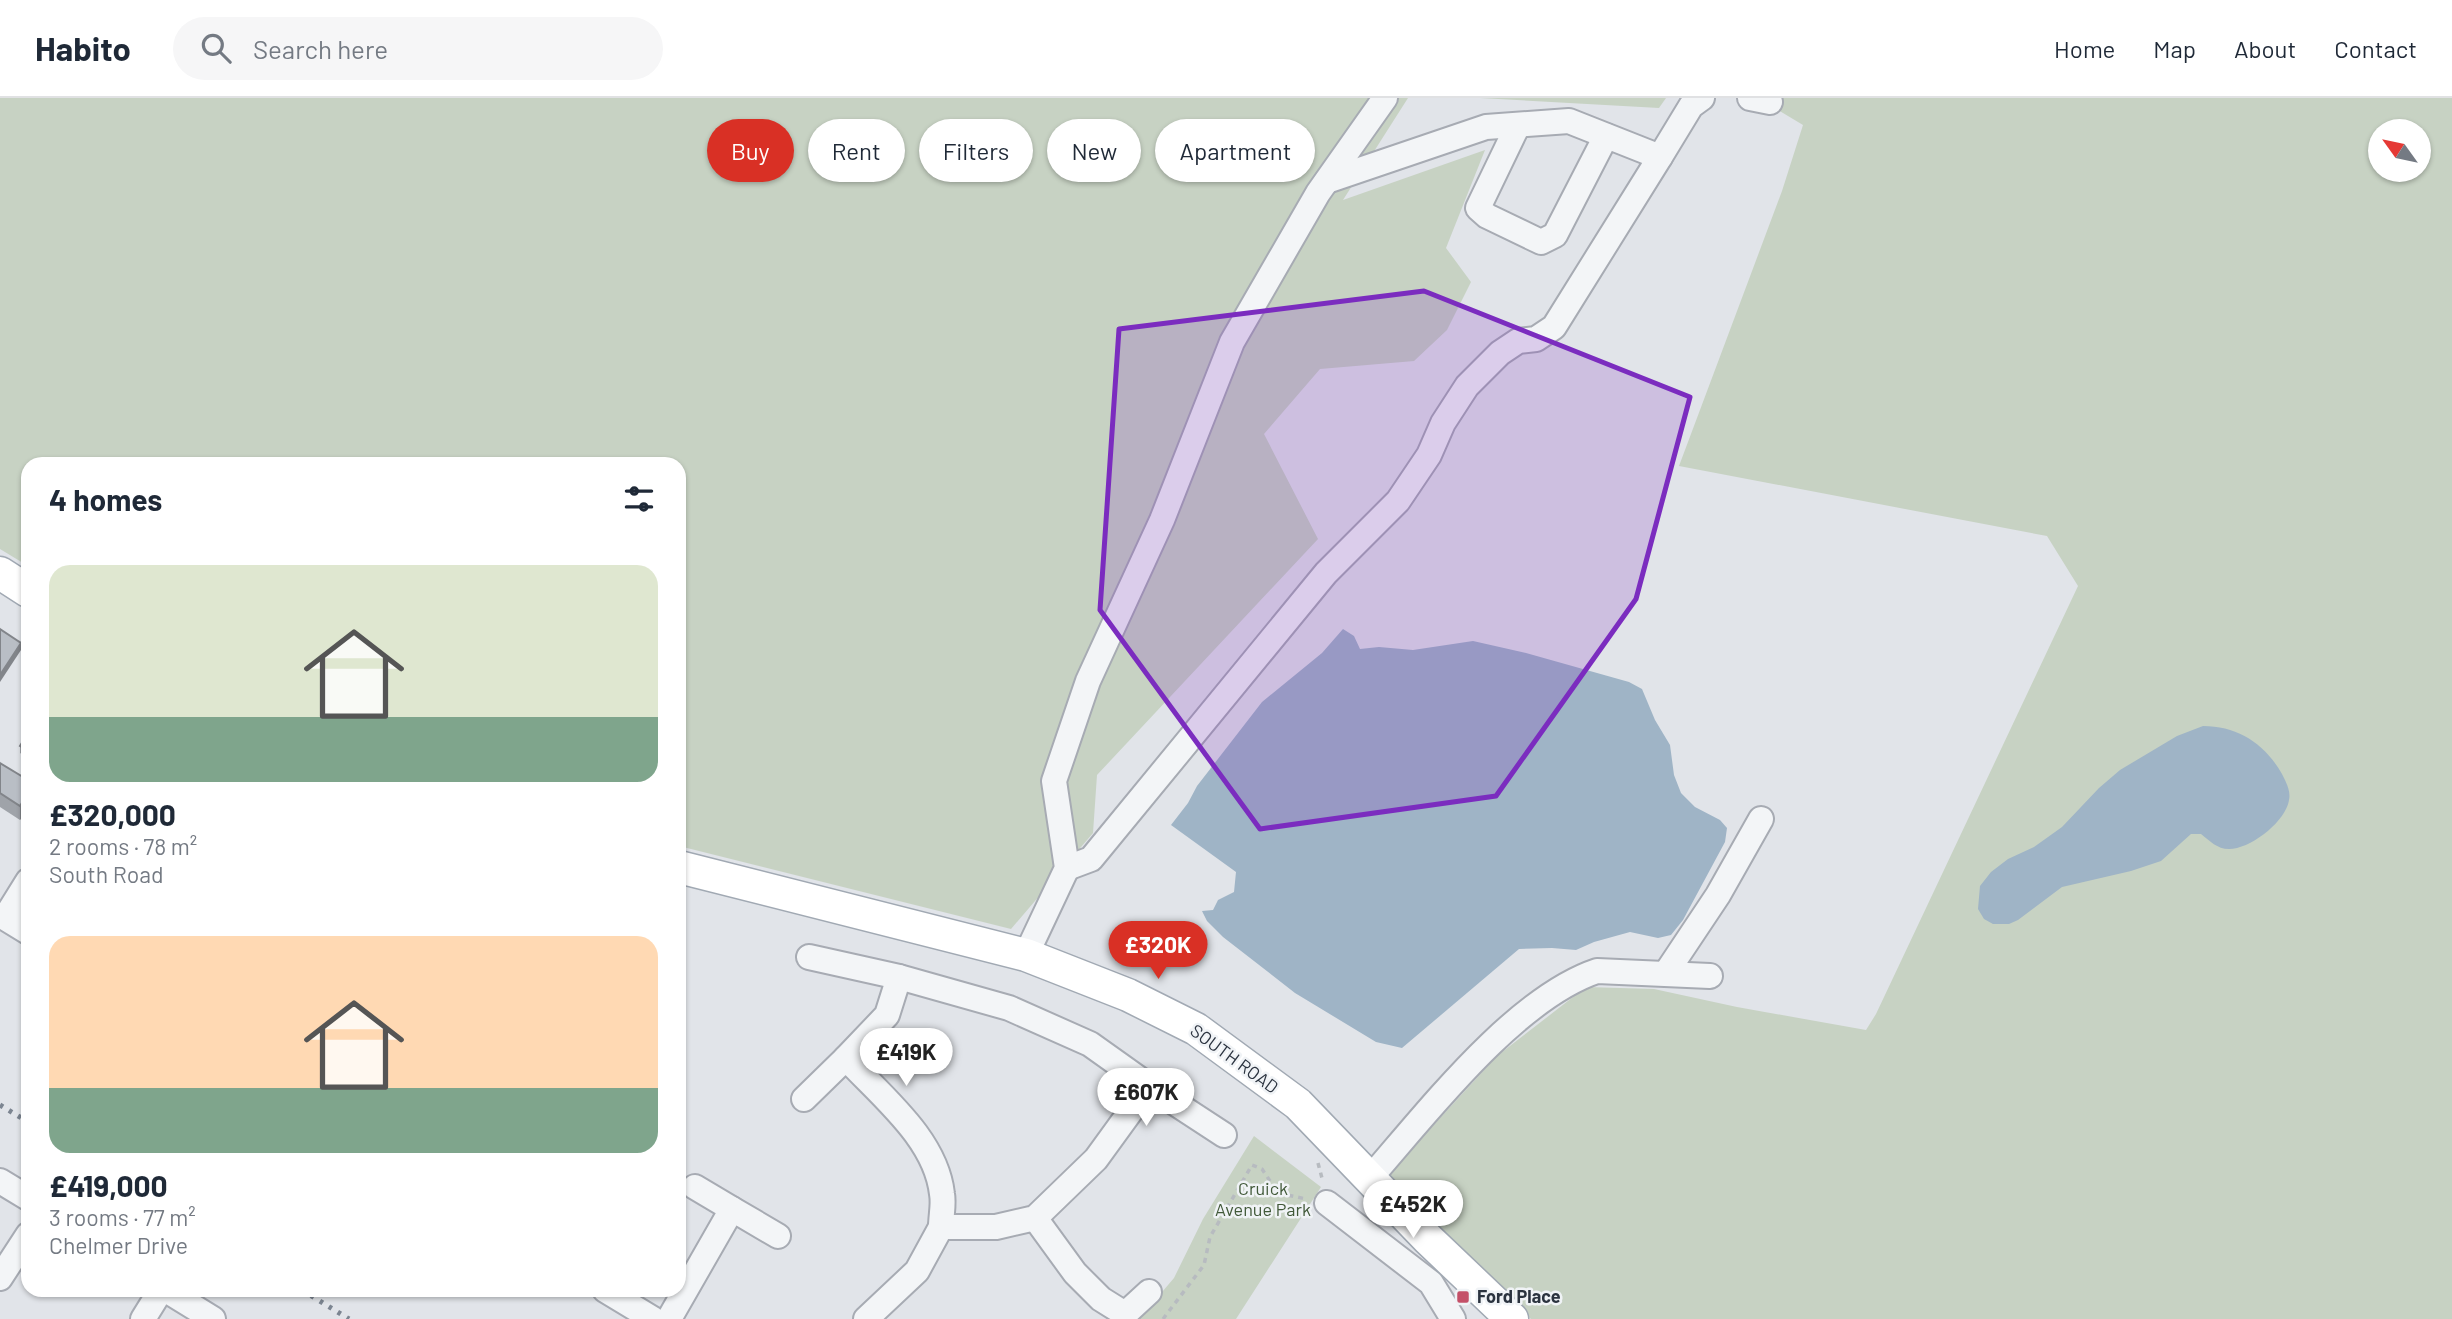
<!DOCTYPE html>
<html lang="en">
<head>
<meta charset="utf-8">
<style>
  body { margin:0; font-family:Barlow,sans-serif; background:#f6f6f7; color:#1f2937; height:100vh; display:flex; flex-direction:column; font-size:26px; white-space:nowrap }
  * { box-sizing:border-box; margin:0 }
  p { font-size:23px; color:#747a83 }
  .icon { flex:none; width:38px; height:38px; fill:none; stroke:currentColor; stroke-width:2; stroke-linecap:round; stroke-linejoin:round }
  .map { position:relative; flex:1; overflow:hidden }
  .side { position:absolute; left:21px; top:359px; width:665px; height:840px; display:flex; flex-direction:column; background:#fff; border-radius:21px; box-shadow:0 2px 5px #0004 }
  .side>* { flex:none }
  .top-card { position:absolute; left:707px; top:21px; width:665px; height:63px; display:flex; gap:14px }
  .needle { width:46px; rotate:303deg }
  .fabs { position:absolute; left:2368px; top:21px; display:grid; gap:14px }
  .fabs a { display:grid; place-items:center; width:63px; height:63px; border-radius:50%; background:#fff; box-shadow:0 2px 5px #0004; font-size:35px }
  .price { position:absolute; translate:-50% -60px; padding:0 16px; border-radius:24px; background:#fff; color:#222; font-size:23px; line-height:46px; filter:drop-shadow(0 2px 4px #0008) }
  .price::after { content:''; position:absolute; left:50%; top:42px; width:21px; height:16px; margin-left:-10px; background:inherit; clip-path:polygon(0 0,100% 0,50% 100%) }
  .price.current { background:#d93025; color:#fff }
  ul { padding:0; list-style:none }
  li { display:grid; align-content:center; gap:14px; height:371px; padding:0 28px }
  li span { display:grid; place-items:center; height:217px; border-radius:21px; color:#555 }
  li>.icon { margin-inline-start:auto }
  span .icon { width:126px; height:126px; fill:#fffc; stroke-width:1 }
  li b { font-size:30px }
  h2 { display:flex; justify-content:space-between; align-items:center; height:84px; padding:0 28px; font-size:30px }
  .chip { padding:0 24px; border-radius:32px; background:#fff; box-shadow:0 2px 5px #0004; font-size:24px; line-height:63px }
  .chip.current { background:#d93025; color:#fff }
  header { display:flex; align-items:center; gap:42px; box-sizing:border-box; height:98px; padding:0 35px; background:#fff; border-bottom:2px solid #e0e1e3 }
  header strong { font-size:33px }
  nav { display:flex; gap:38px; margin-inline-start:auto; font-size:24px }
  .search { width:490px; height:63px; background:#f6f6f7; display:flex; align-items:center; gap:18px; box-sizing:border-box; padding:0 24px; border-radius:38px; color:#747a83; font-size:26px }
  .map>svg:first-child { display:block }
  .green { fill:#c7d2c3; fill-rule:evenodd }
  .water { fill:#9fb4c6 }
  .lines { fill:none; stroke-linecap:round; stroke-linejoin:round }
  .minor-casing { stroke:#a7abb3; stroke-width:28 }
  .major-casing { stroke:#a1a9b3; stroke-width:35 }
  .path { stroke:#b7bbc0; stroke-width:3.5; stroke-dasharray:5 5; stroke-linecap:butt }
  .minor { stroke:#f3f5f7; stroke-width:24 }
  .major { stroke:#fff; stroke-width:32 }
  .rail { stroke:#7c8591; stroke-width:5; stroke-dasharray:3.5 7; stroke-linecap:butt }
  .wall { fill:#9fa3a9 }
  .shaded-wall { fill:#82858a }
  .building { fill:#b9bec5; stroke:#82858a; stroke-width:2 }
  .marked { fill:#7b2cbf; fill-opacity:0.2; stroke:#7b2cbf; stroke-width:5; stroke-linejoin:round }
  .poi-dot { fill:#c45068; stroke:#f0f3f6; stroke-width:2.5 }
  .labels { text-anchor:middle; stroke-width:5; stroke-linejoin:round; paint-order:stroke }
  .street-label { font-size:18px; fill:#2b333f; stroke:#f0f3f6 }
  .park-label { font-size:18px; fill:#415939; stroke:#f0f3f6 }
  .poi-label { font-size:18px; font-weight:bold; fill:#2b333f; stroke:#f0f3f6; text-anchor:start }
</style>
</head>
<body>
<header>
<strong>Habito</strong>
<div class="search"><svg class="icon" aria-label="search" viewBox="0 0 24 24"><circle cx="10" cy="10" r="6"/><path d="M15 15l6 6"/></svg>Search here</div>
<nav><a>Home</a><a>Map</a><a>About</a><a>Contact</a></nav>
</header>
<div class="map">
<svg width="2452" height="1221" viewBox="0 0 2452 1221">
  <rect width="100%" height="100%" fill="#e1e4e9"/>
  <g class="green">
    <polygon points="0,0 1408,0 1343,102 1485,52 1446,150 1471,184 1447,232 1414,263 1320,271 1264,336 1318,441 1097,677 1093,735 1011,831 679,748 679,366 28,366 28,468 0,451"/>
    <polygon points="1480,0 1666,0 1659,10"/>
    <path d="M1758,0H2452V1221H1531L1474,1169L1385,1080L1497,958L1586,889L1654,891L1737,909L1866,932L1876,916L2078,488L2047,438L1679,368L1782,93L1803,27ZM2380,33H2418V72H2380Z"/>
    <polygon points="1254,1038 1321,1089 1236,1221 1139,1221 1174,1180 1203,1121"/>
  </g>
  <g class="water">
    <polygon points="1343,531 1354,538 1360,551 1379,549 1413,552 1473,543 1526,555 1629,584 1642,591 1655,622 1670,647 1674,677 1681,695 1695,709 1720,722 1727,730 1725,744 1683,822 1671,837 1658,840 1630,834 1594,844 1576,852 1552,850 1519,851 1402,950 1376,944 1295,895 1223,839 1207,823 1202,813 1213,812 1218,802 1234,794 1236,774 1171,727 1188,705 1197,688 1262,604 1322,555"/>
    <path d="M2203,628C2238,628 2265,646 2282,676C2286,684 2291,693 2289,702C2286,723 2251,751 2229,751C2217,751 2210,743 2201,736H2191L2161,763L2131,773L2062,789L2018,822L2009,826H1993L1984,821L1978,811L1980,788L1991,774L2008,761L2034,749L2062,729L2099,690L2120,672L2177,638Z"/>
  </g>
  <g class="lines">
    <defs>
      <g id="minor">
        <polyline points="1750,0 1770,4"/>
        <polyline points="1518,27 1478,110 1487,118 1541,144 1555,137 1606,38"/>
        <polyline points="1327,83 1486,29 1569,23 1660,59 1691,8 1702,0"/>
        <polyline points="1067,770 1091,761 1326,475 1398,403 1429,357 1443,325 1467,288 1500,255 1518,243 1536,241 1554,229 1660,59"/>
        <polyline points="28,783 5,820 28,834"/>
        <polyline points="1026,857 1067,770 1054,683 1088,583 1162,422 1232,244 1318,95 1385,0"/>
        <polyline points="809,859 899,879 1009,910 1090,946 1149,988 1096,1061 1035,1120 996,1129 941,1129 917,1173 866,1221"/>
        <polyline points="1666,875 1718,797 1761,721"/>
        <polyline points="846,960 887,917 899,879"/>
        <polyline points="1149,988 1224,1037"/>
        <path d="M804,1001L846,960C882,999 936,1041 942,1096C944,1106 941,1118 941,1129"/>
        <path d="M1370,1080C1427,1015 1514,901 1597,873L1710,878"/>
        <polyline points="0,1083 28,1100"/>
        <polyline points="1327,1105 1431,1185 1453,1221"/>
        <polyline points="732,1111 778,1138"/>
        <polyline points="1035,1120 1075,1175 1101,1201 1125,1216 1149,1194"/>
        <polyline points="0,1180 28,1137"/>
        <polyline points="166,1192 213,1221"/>
        <polyline points="605,1192 653,1221"/>
        <polyline points="143,1221 161,1192"/>
        <polyline points="669,1221 732,1111 695,1089"/>
      </g>
      <g id="major">
        <polyline points="0,475 28,493"/>
        <polyline points="679,769 1026,857 1128,897 1196,931 1298,1006 1428,1141 1512,1221"/>
      </g>
    </defs>
    <use href="#minor" class="minor-casing"/>
    <use href="#major" class="major-casing"/>
    <g class="path">
      <polyline points="18,544 28,550"/>
      <polyline points="1318,1065 1323,1084"/>
      <polyline points="1163,1221 1204,1167 1210,1139 1252,1067 1262,1071 1278,1095 1306,1101"/>
    </g>
    <use href="#minor" class="minor"/>
    <use href="#major" class="major"/>
    <g class="rail">
      <polyline points="0,1007 28,1024"/>
      <polyline points="302,1192 349,1221"/>
    </g>
  </g>
  <g class="wall">
    <polygon points="28,635 28,660 20,655 20,648"/>
    <polygon points="0,665 28,682 28,710 20,722 0,709"/>
  </g>
  <g class="shaded-wall">
    <polygon points="21,545 21,552 0,584 0,577"/>
    <polygon points="28,695 28,710 20,722 20,708"/>
  </g>
  <g class="building">
    <polygon points="0,531 21,545 0,577"/>
    <polygon points="28,635 28,653 20,648"/>
    <polygon points="0,665 28,682 28,695 20,708 0,695"/>
  </g>
  <path class="marked" d="M1424,193L1690,299L1636,501L1496,698L1260,731L1100,512L1119,231Z"/>
  <rect class="poi-dot" x="1456" y="1192" width="14" height="14" rx="3.5"/>
  <g class="labels">
    <g class="street-label">
      <text transform="translate(1234 961) rotate(36)" y="6">SOUTH ROAD</text>
    </g>
    <g class="park-label">
      <text x="1263" y="1097">Cruick<tspan x="1263" dy="21">Avenue Park</tspan></text>
    </g>
    <g class="poi-label">
      <text x="1477" y="1205">Ford Place</text>
    </g>
  </g>
</svg>
<div class="fabs">
<a><svg class="needle" viewBox="-14 -14 28 28"><path d="M0-13l5 13h-10z" fill="#e53935"/><path d="M0 13l5-13h-10z" fill="#747a83"/></svg></a>
</div>
<b class="price current" style="left:1158px;top:883px">£320K</b>
<b class="price" style="left:906px;top:990px">£419K</b>
<b class="price" style="left:1146px;top:1030px">£607K</b>
<b class="price" style="left:1413px;top:1142px">£452K</b>
<div class="top-card">
<a class="chip current">Buy</a>
<a class="chip">Rent</a>
<a class="chip">Filters</a>
<a class="chip">New</a>
<a class="chip">Apartment</a>
</div>
<section class="side">
<h2>4 homes<svg class="icon" aria-label="filters" viewBox="0 0 24 24"><path d="M4 7h16M4 17h16"/><circle cx="9" cy="7" r="2"/><circle cx="15" cy="17" r="2"/></svg></h2>
<ul>
<li><span style="background:linear-gradient(#dfe7d0 70%,#7fa58c 0)"><svg class="icon" aria-label="home" viewBox="0 0 24 24"><path d="M3 11l9-7 9 7M6 9v11h12V9"/></svg></span><div><b>£320,000</b><p>2 rooms · 78 m²</p><p>South Road</p></div></li>
<li><span style="background:linear-gradient(#ffd9b3 70%,#7fa58c 0)"><svg class="icon" aria-label="home" viewBox="0 0 24 24"><path d="M3 11l9-7 9 7M6 9v11h12V9"/></svg></span><div><b>£419,000</b><p>3 rooms · 77 m²</p><p>Chelmer Drive</p></div></li>
</ul>
</section>
</div>
</body>
</html>
